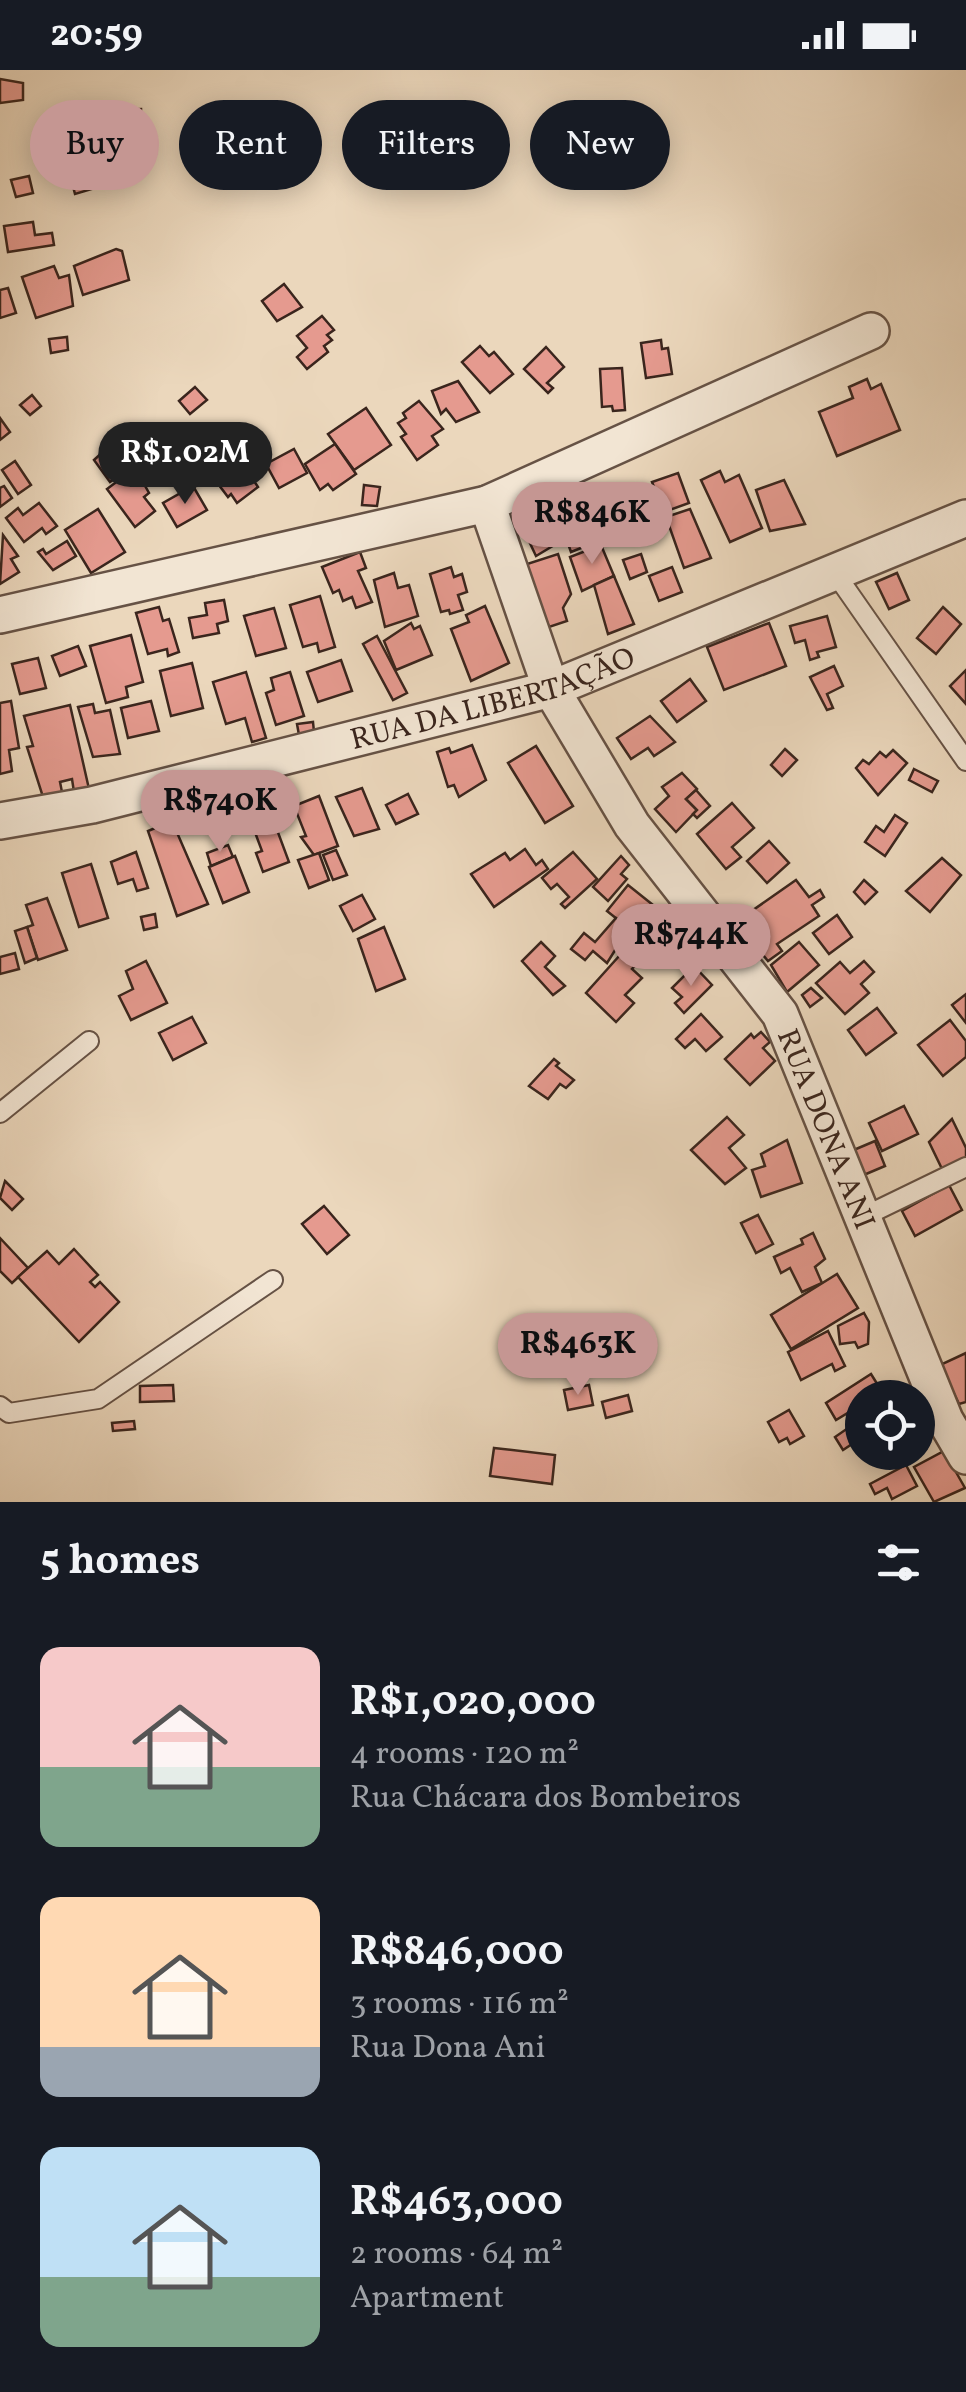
<!DOCTYPE html>
<html lang="en">
<head>
<meta charset="utf-8">
<style>
  body { margin:0; font-family:Vollkorn,serif; background:#242831; color:#f1f3f6; height:100vh; display:flex; flex-direction:column; font-size:38px; white-space:nowrap }
  * { box-sizing:border-box; margin:0 }
  p { font-size:32px; color:#9ea1a6 }
  .icon { flex:none; width:55px; height:55px; fill:none; stroke:currentColor; stroke-width:2; stroke-linecap:round; stroke-linejoin:round }
  .map { position:relative; height:1432px; overflow:hidden }
  .details { display:flex; flex-direction:column; background:#171b24; flex:1 }
  .details>* { flex:none }
  .guide { position:absolute; left:30px; top:30px; width:908px; height:90px; display:flex; gap:20px }
  .tools { position:absolute; left:845px; top:1310px; display:grid; gap:20px }
  .tools a { display:grid; place-items:center; width:90px; height:90px; border-radius:50%; background:#171b24; box-shadow:0 5px 25px #0003; font-size:50px }
  .price { position:absolute; translate:-50% -85px; padding:0 22px; border-radius:35px; background:#c59692; color:#111; font-size:32px; line-height:65px; filter:drop-shadow(0 2px 5px #0008) }
  .price::after { content:''; position:absolute; left:50%; top:60px; width:30px; height:22px; margin-left:-15px; background:inherit; clip-path:polygon(0 0,100% 0,50% 100%) }
  .price.selected { background:#222; color:#fff }
  ul { padding:0; list-style:none }
  li { display:flex; align-items:center; gap:30px; height:250px; padding:0 40px }
  li span { display:grid; place-items:center; flex:none; width:280px; height:200px; border-radius:20px; color:#555 }
  li>.icon { margin-inline-start:auto }
  span .icon { width:120px; height:120px; fill:#fffc; stroke-width:1 }
  li b { font-size:42px }
  h2 { display:flex; justify-content:space-between; align-items:center; height:120px; padding:0 40px; font-size:42px }
  .tag { padding:0 35px; border-radius:45px; background:#171b24; box-shadow:0 5px 25px #0003; font-size:35px; line-height:90px }
  .tag.selected { background:#c59692; color:#111 }
  .status { display:flex; justify-content:space-between; align-items:center; height:70px; padding:0 50px; background:#171b24; direction:ltr }
  .status svg { height:28px; fill:currentColor }
  .map>svg:first-child { display:block }
  .building { fill:#e59a8f; stroke:#3a251d; stroke-width:2.5 }
  .lines { fill:none; stroke-linecap:round; stroke-linejoin:round }
  .lane-casing { stroke:#665245; stroke-width:22 }
  .street-casing { stroke:#665245; stroke-width:40 }
  .lane { stroke:#f2e5d3; stroke-width:18 }
  .street { stroke:#f2e5d3; stroke-width:35 }
  .labels { text-anchor:middle; stroke-width:8; stroke-linejoin:round; paint-order:stroke }
  .street-label { font-size:30px; fill:#3a251d; stroke:#f2e5d3 }
</style>
</head>
<body>
<div class="status"><b>20:59</b><svg viewBox="0 0 49 12"><path d="M0 12V9h3v3zM5 12V6h3v6zM10 12V3h3v9zM15 12V0h3v12zM26 1h20v11H26zM47 4h2v5h-2z"/></svg></div>
<div class="map">
<svg width="966" height="1432" viewBox="0 0 966 1432">
  <rect width="100%" height="100%" fill="#ebd7bc"/>
  <filter id="stains"><feTurbulence type="fractalNoise" baseFrequency=".002" numOctaves="4"/><feColorMatrix values="0 0 0 0 .2 0 0 0 0 .09 0 0 0 0 .02 0 0 0 .5 -.17"/></filter>
  <radialGradient id="worn" r=".72"><stop offset=".6" stop-color="#630" stop-opacity="0"/><stop offset="1" stop-color="#630" stop-opacity=".3"/></radialGradient>
  <g class="building">
    <polygon points="0,9 23,13 23,30 0,33"/>
    <polygon points="141,39 141,55 114,56 114,40"/>
    <polygon points="93,83 102,116 75,124 66,90"/>
    <polygon points="29,106 33,123 16,127 11,110"/>
    <polygon points="33,152 35,165 52,163 54,175 8,182 4,156"/>
    <polygon points="116,179 122,181 129,210 83,225 74,196"/>
    <polygon points="54,196 59,208 69,205 73,236 36,248 22,207"/>
    <polygon points="284,214 302,237 277,251 262,231"/>
    <polygon points="8,218 16,243 0,248 0,220"/>
    <polygon points="322,246 334,260 327,265 332,270 324,276 328,282 307,299 297,287 307,278 297,266"/>
    <polygon points="67,267 68,280 51,283 49,269"/>
    <polygon points="661,270 662,279 668,278 672,304 646,308 641,273"/>
    <polygon points="480,276 489,286 494,282 513,304 490,323 462,292"/>
    <polygon points="546,277 564,297 547,313 553,318 548,323 524,299"/>
    <polygon points="622,298 625,340 613,341 612,336 602,337 600,299"/>
    <polygon points="867,309 871,319 881,314 900,360 837,386 819,342 853,328 849,317"/>
    <polygon points="458,311 479,342 456,352 446,339 441,344 432,321"/>
    <polygon points="195,317 207,330 190,344 179,331"/>
    <polygon points="32,325 41,336 30,345 20,335"/>
    <polygon points="419,331 443,359 432,366 438,375 417,390 401,367 406,364 398,353 406,348 403,343"/>
    <polygon points="366,338 391,375 354,400 328,364"/>
    <polygon points="0,348 10,362 0,370"/>
    <polygon points="118,368 126,379 133,374 140,385 134,391 136,394 110,412 94,390"/>
    <polygon points="232,373 256,405 252,408 258,417 237,433 231,424 228,427 203,394"/>
    <polygon points="335,374 356,404 333,420 328,414 320,420 305,394"/>
    <polygon points="294,379 307,403 279,418 266,394"/>
    <polygon points="15,391 31,415 18,424 2,400"/>
    <polygon points="135,398 149,423 144,427 155,441 135,457 107,419"/>
    <polygon points="720,401 725,412 739,405 762,458 730,472 701,410"/>
    <polygon points="678,403 689,433 664,442 652,412"/>
    <polygon points="784,410 805,454 770,461 756,420"/>
    <polygon points="364,415 380,417 377,436 362,435"/>
    <polygon points="4,416 12,428 0,437 0,418"/>
    <polygon points="193,416 207,440 177,457 163,433"/>
    <polygon points="538,424 548,450 539,454 542,460 551,456 553,460 543,464 545,470 553,466 556,474 536,486 512,435"/>
    <polygon points="639,427 650,462 625,470 614,435"/>
    <polygon points="39,433 57,456 46,464 42,458 24,472 6,448 18,438 23,445"/>
    <polygon points="98,439 125,482 91,503 65,460"/>
    <polygon points="690,439 711,488 684,498 666,447"/>
    <polygon points="585,442 596,472 571,482 560,451 567,449 571,459 575,457 572,447"/>
    <polygon points="3,465 18,486 11,489 19,502 0,514"/>
    <polygon points="67,471 76,486 53,500 38,482 43,479 46,484"/>
    <polygon points="601,475 614,506 582,521 570,487"/>
    <polygon points="360,482 366,498 358,501 372,532 356,538 352,527 343,531 339,520 333,523 322,497"/>
    <polygon points="558,484 571,524 563,538 567,551 549,557 524,495"/>
    <polygon points="641,484 647,502 630,509 623,490"/>
    <polygon points="451,497 454,507 462,504 467,522 458,525 463,540 450,544 449,540 441,542 430,504"/>
    <polygon points="672,497 682,522 659,531 649,506"/>
    <polygon points="394,503 398,518 409,515 418,546 385,557 374,510"/>
    <polygon points="897,503 909,530 889,539 876,512"/>
    <polygon points="614,506 634,554 608,564 594,515"/>
    <polygon points="320,526 335,577 319,582 317,573 303,577 290,535"/>
    <polygon points="224,530 228,551 217,554 219,563 193,568 189,548 207,545 205,533"/>
    <polygon points="485,536 509,593 471,611 451,559 469,552 466,545"/>
    <polygon points="159,537 163,551 169,549 179,582 168,586 167,579 148,584 136,543"/>
    <polygon points="943,537 961,554 936,584 917,568"/>
    <polygon points="274,538 286,578 256,586 244,546"/>
    <polygon points="827,546 836,577 817,582 819,587 810,590 805,570 795,573 790,556"/>
    <polygon points="411,553 414,559 420,556 432,585 396,600 384,571"/>
    <polygon points="769,553 786,596 724,620 707,577"/>
    <polygon points="131,565 143,612 126,617 128,627 106,633 90,576"/>
    <polygon points="377,566 407,623 393,630 363,574"/>
    <polygon points="78,576 86,596 60,606 52,586"/>
    <polygon points="38,588 46,618 20,624 12,594"/>
    <polygon points="341,590 352,621 318,632 307,602"/>
    <polygon points="192,593 203,638 171,646 160,601"/>
    <polygon points="834,596 843,616 827,624 833,638 827,640 810,607"/>
    <polygon points="966,600 966,634 950,616"/>
    <polygon points="246,602 266,668 252,672 245,648 226,654 213,612"/>
    <polygon points="290,602 304,646 276,655 266,623 274,620 271,608"/>
    <polygon points="690,609 706,631 677,652 661,631"/>
    <polygon points="11,631 19,678 9,680 12,701 0,704 0,633"/>
    <polygon points="151,631 159,661 128,668 121,638"/>
    <polygon points="93,634 95,643 110,640 120,684 93,687 78,637"/>
    <polygon points="70,635 89,719 74,722 72,709 60,712 62,722 43,727 27,677 33,676 24,646"/>
    <polygon points="650,646 675,672 654,686 648,678 631,689 617,668"/>
    <polygon points="313,652 314,662 299,665 297,654"/>
    <polygon points="472,675 486,710 459,727 454,715 448,717 437,682 449,678 451,683"/>
    <polygon points="536,676 573,736 545,753 508,693"/>
    <polygon points="785,679 797,690 782,706 771,695"/>
    <polygon points="893,680 907,693 878,725 856,698 863,690 869,694 880,682 886,687"/>
    <polygon points="914,699 938,711 932,722 909,710"/>
    <polygon points="682,703 697,719 686,729 697,740 676,762 655,739 669,726 662,717"/>
    <polygon points="362,718 379,759 354,766 336,727"/>
    <polygon points="696,720 710,736 697,748 693,744 697,740 686,729"/>
    <polygon points="408,724 418,744 396,754 386,735"/>
    <polygon points="319,726 338,776 314,785 301,767 306,766 294,736"/>
    <polygon points="732,733 754,758 732,777 741,787 726,799 697,764"/>
    <polygon points="895,745 907,753 885,786 865,772 876,756 884,762"/>
    <polygon points="273,749 289,792 263,802 256,783 262,781 253,757"/>
    <polygon points="172,751 208,834 177,846 148,761"/>
    <polygon points="769,771 789,793 767,813 747,791"/>
    <polygon points="228,775 233,787 211,796 207,783"/>
    <polygon points="525,779 536,795 542,790 548,799 494,837 471,804 505,783 510,790"/>
    <polygon points="336,780 347,805 333,810 323,785"/>
    <polygon points="136,782 148,818 137,821 133,809 118,814 111,792"/>
    <polygon points="573,782 597,809 565,838 561,834 569,827 557,814 551,819 542,808"/>
    <polygon points="319,783 329,810 309,818 298,790"/>
    <polygon points="235,786 249,822 223,833 209,797"/>
    <polygon points="621,786 629,795 621,804 627,809 608,831 593,817"/>
    <polygon points="942,788 961,805 930,842 906,821"/>
    <polygon points="91,794 108,848 79,857 62,803"/>
    <polygon points="796,810 809,827 820,820 824,827 812,835 819,846 777,874 782,881 768,891 736,852"/>
    <polygon points="864,810 877,822 865,834 854,822"/>
    <polygon points="628,815 653,835 632,861 607,841"/>
    <polygon points="362,825 375,849 353,861 340,836"/>
    <polygon points="47,828 67,880 38,890 27,857 33,855 26,835"/>
    <polygon points="155,844 157,857 144,860 141,847"/>
    <polygon points="837,845 852,867 829,884 813,863"/>
    <polygon points="616,848 629,858 607,893 593,881 585,890 571,879 584,863 595,872"/>
    <polygon points="679,849 694,867 685,875 670,856"/>
    <polygon points="27,857 37,888 25,893 15,861"/>
    <polygon points="384,857 405,909 376,921 358,869"/>
    <polygon points="541,872 555,886 545,897 565,916 553,925 522,891"/>
    <polygon points="799,872 819,895 787,922 771,895"/>
    <polygon points="629,875 642,888 632,899 642,908 625,925 634,933 616,952 586,923"/>
    <polygon points="15,883 19,899 0,904 0,887"/>
    <polygon points="146,891 167,933 131,950 119,926 133,919 126,901"/>
    <polygon points="864,891 874,902 861,914 869,923 845,944 816,913 840,892 850,903"/>
    <polygon points="694,896 712,915 684,943 675,933 682,927 672,918"/>
    <polygon points="811,918 822,928 810,937 802,925"/>
    <polygon points="966,924 966,953 952,935"/>
    <polygon points="877,938 896,963 866,985 848,960"/>
    <polygon points="701,944 722,967 706,981 695,969 685,978 676,969"/>
    <polygon points="192,947 206,973 173,990 159,963"/>
    <polygon points="950,950 966,971 966,987 943,1006 918,975"/>
    <polygon points="761,962 770,972 763,978 775,991 750,1015 725,989 751,964 754,968"/>
    <polygon points="554,989 559,993 556,996 574,1010 566,1018 560,1014 548,1029 529,1016"/>
    <polygon points="904,1036 918,1064 882,1081 869,1053"/>
    <polygon points="727,1047 744,1065 729,1078 746,1098 725,1114 691,1080"/>
    <polygon points="952,1049 966,1078 966,1093 944,1103 929,1072"/>
    <polygon points="787,1070 802,1113 761,1127 752,1100 765,1096 761,1084"/>
    <polygon points="875,1071 885,1096 859,1107 849,1082"/>
    <polygon points="5,1111 23,1129 12,1140 0,1128"/>
    <polygon points="949,1115 962,1140 915,1166 902,1141"/>
    <polygon points="324,1136 349,1165 327,1184 302,1154"/>
    <polygon points="758,1145 773,1174 756,1183 741,1153"/>
    <polygon points="813,1163 825,1189 815,1197 822,1213 802,1222 790,1198 781,1203 774,1187 803,1174 801,1169"/>
    <polygon points="0,1168 28,1198 12,1213 0,1201"/>
    <polygon points="74,1179 98,1205 90,1212 95,1217 100,1212 119,1232 79,1272 18,1207 47,1181 59,1194"/>
    <polygon points="837,1204 858,1238 791,1279 771,1245"/>
    <polygon points="864,1243 869,1252 868,1274 858,1278 855,1272 840,1274 838,1256"/>
    <polygon points="828,1261 845,1296 835,1301 832,1294 801,1310 788,1282"/>
    <polygon points="966,1283 966,1332 959,1334 940,1295"/>
    <polygon points="871,1304 886,1328 862,1328 862,1347 856,1338 836,1350 826,1333"/>
    <polygon points="173,1315 174,1331 140,1332 140,1316"/>
    <polygon points="589,1315 593,1335 568,1340 564,1320"/>
    <polygon points="628,1325 632,1341 606,1348 602,1332"/>
    <polygon points="789,1340 804,1366 790,1374 787,1368 779,1372 768,1352"/>
    <polygon points="134,1351 135,1359 113,1361 112,1353"/>
    <polygon points="848,1358 855,1372 843,1380 835,1367"/>
    <polygon points="918,1363 926,1379 901,1393 895,1382 918,1382"/>
    <polygon points="494,1378 555,1385 552,1414 490,1406"/>
    <polygon points="944,1381 965,1418 934,1432 914,1397"/>
    <polygon points="906,1395 917,1416 892,1429 887,1418 875,1424 870,1414"/>
  </g>
  <g class="lines">
    <defs>
      <g id="lane">
        <polyline points="835,503 966,691"/>
        <polyline points="0,1043 89,971"/>
        <polyline points="863,1147 966,1097"/>
        <polyline points="0,1336 9,1343 98,1329 273,1210"/>
      </g>
      <g id="street">
        <path id="s1" d="M487,434L551,619L632,755L780,944L945,1350L966,1386"/>
        <polyline points="0,545 487,434 871,261"/>
        <path id="s2" d="M0,751L92,735L551,619L966,448"/>
      </g>
    </defs>
    <use href="#lane" class="lane-casing"/>
    <use href="#street" class="street-casing"/>
    <use href="#lane" class="lane"/>
    <use href="#street" class="street"/>
  </g>
  <g class="labels">
    <g class="street-label">
      <text dy="10" stroke="none"><textPath href="#s2" startOffset="508">RUA DA LIBERTAÇÃO</textPath></text>
      <text dy="10" stroke="none"><textPath href="#s1" startOffset="718">RUA DONA ANI</textPath></text>
    </g>
  </g>
  <rect width="100%" height="100%" filter="url(#stains)"/>
  <rect width="100%" height="100%" fill="url(#worn)"/>
</svg>
<div class="tools">
<a><svg class="icon" aria-label="locate" viewBox="0 0 24 24"><circle cx="12" cy="12" r="6"/><path d="M12 2v4M12 18v4M2 12h4M18 12h4"/></svg></a>
</div>
<b class="price selected" style="left:185px;top:437px">R$1.02M</b>
<b class="price" style="left:592px;top:497px">R$846K</b>
<b class="price" style="left:220px;top:785px">R$740K</b>
<b class="price" style="left:691px;top:919px">R$744K</b>
<b class="price" style="left:578px;top:1328px">R$463K</b>
<div class="guide">
<a class="tag selected">Buy</a>
<a class="tag">Rent</a>
<a class="tag">Filters</a>
<a class="tag">New</a>
</div>
</div>
<section class="details">
<h2>5 homes<svg class="icon" aria-label="filters" viewBox="0 0 24 24"><path d="M4 7h16M4 17h16"/><circle cx="9" cy="7" r="2"/><circle cx="15" cy="17" r="2"/></svg></h2>
<ul>
<li><span style="background:linear-gradient(#f6c9c9 60%,#7fa58c 0)"><svg class="icon" aria-label="home" viewBox="0 0 24 24"><path d="M3 11l9-7 9 7M6 9v11h12V9"/></svg></span><div><b>R$1,020,000</b><p>4 rooms · 120 m²</p><p>Rua Chácara dos Bombeiros</p></div></li>
<li><span style="background:linear-gradient(#ffd9b3 75%,#9aa5b1 0)"><svg class="icon" aria-label="home" viewBox="0 0 24 24"><path d="M3 11l9-7 9 7M6 9v11h12V9"/></svg></span><div><b>R$846,000</b><p>3 rooms · 116 m²</p><p>Rua Dona Ani</p></div></li>
<li><span style="background:linear-gradient(#bfe0f5 65%,#7fa58c 0)"><svg class="icon" aria-label="home" viewBox="0 0 24 24"><path d="M3 11l9-7 9 7M6 9v11h12V9"/></svg></span><div><b>R$463,000</b><p>2 rooms · 64 m²</p><p>Apartment</p></div></li>
</ul>
</section>
</body>
</html>
